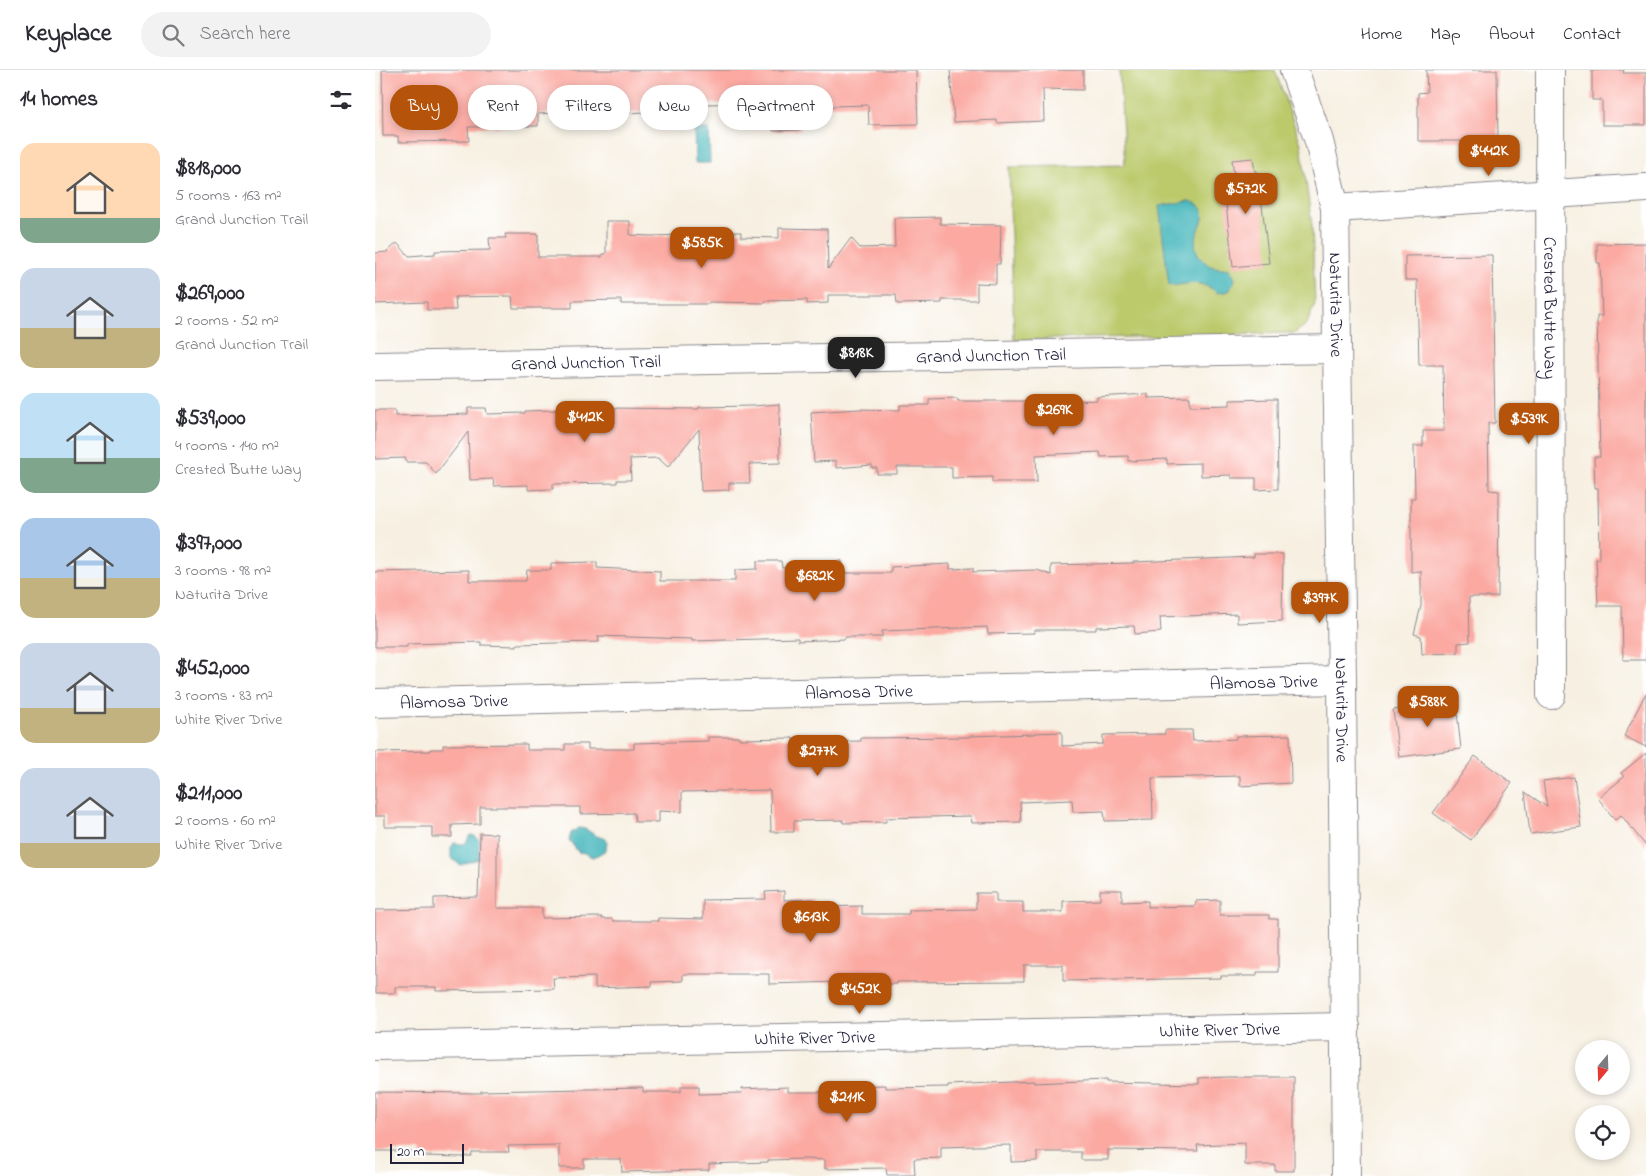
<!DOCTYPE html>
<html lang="en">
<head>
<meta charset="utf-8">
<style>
  body { margin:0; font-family:"Indie Flower",sans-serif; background:#f2f2f3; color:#2b2b33; height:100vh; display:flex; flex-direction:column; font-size:19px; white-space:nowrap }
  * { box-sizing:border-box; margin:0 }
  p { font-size:16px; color:#7c7c81 }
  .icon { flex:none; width:28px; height:28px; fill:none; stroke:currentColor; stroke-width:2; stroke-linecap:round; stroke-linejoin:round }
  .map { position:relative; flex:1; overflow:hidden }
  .drawer { display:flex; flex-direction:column; background:#fff; width:375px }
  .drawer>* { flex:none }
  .hud { position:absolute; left:15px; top:15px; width:475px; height:45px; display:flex; gap:10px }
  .needle { width:32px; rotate:199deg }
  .fabs { position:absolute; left:1200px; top:970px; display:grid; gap:10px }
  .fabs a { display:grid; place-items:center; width:55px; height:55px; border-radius:50%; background:#fff; box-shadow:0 2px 8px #0003; font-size:25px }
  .scale { position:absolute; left:15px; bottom:12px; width:74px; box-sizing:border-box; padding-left:5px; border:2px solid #22223b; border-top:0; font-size:14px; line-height:18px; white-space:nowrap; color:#22223b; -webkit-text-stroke:4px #fff; paint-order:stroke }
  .price { position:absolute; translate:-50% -42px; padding:0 11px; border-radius:10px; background:#b45309; color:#fff; font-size:16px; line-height:32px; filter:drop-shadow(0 1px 2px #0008) }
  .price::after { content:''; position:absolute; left:50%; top:30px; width:15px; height:11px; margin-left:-8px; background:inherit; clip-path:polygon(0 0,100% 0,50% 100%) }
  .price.active { background:#222; color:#fff }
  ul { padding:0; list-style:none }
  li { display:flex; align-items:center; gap:15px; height:125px; padding:0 20px }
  li span { display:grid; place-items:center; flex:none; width:140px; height:100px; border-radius:15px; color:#555 }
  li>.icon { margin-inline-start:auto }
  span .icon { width:60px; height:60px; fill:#fffc; stroke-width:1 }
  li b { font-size:21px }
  h2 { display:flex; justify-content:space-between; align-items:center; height:60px; padding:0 20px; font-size:21px }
  .tag { padding:0 18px; border-radius:22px; background:#fff; box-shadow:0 2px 8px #0003; font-size:18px; line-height:45px }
  .tag.active { background:#b45309; color:#fff }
  header { display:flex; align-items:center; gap:30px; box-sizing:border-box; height:70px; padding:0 25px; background:#fff; border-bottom:1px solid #e1e1e2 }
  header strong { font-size:24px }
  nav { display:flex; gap:28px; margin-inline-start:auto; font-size:18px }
  .search { width:350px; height:45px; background:#f2f2f3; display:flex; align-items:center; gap:12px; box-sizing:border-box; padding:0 18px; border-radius:28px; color:#7c7c81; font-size:19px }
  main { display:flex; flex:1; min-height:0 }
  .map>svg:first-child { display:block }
  .green { fill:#bcca6c; stroke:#6f7654 }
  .water { fill:#47b7bc; stroke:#346c7c }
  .building { fill:#fba9a1 }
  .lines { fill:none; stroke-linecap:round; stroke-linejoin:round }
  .minor-casing { stroke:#8c898e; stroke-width:30 }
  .minor { stroke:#fff; stroke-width:28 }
  .labels { text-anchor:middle; stroke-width:4; stroke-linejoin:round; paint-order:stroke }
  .street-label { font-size:18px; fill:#22223b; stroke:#fff }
</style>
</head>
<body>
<header>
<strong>Keyplace</strong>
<div class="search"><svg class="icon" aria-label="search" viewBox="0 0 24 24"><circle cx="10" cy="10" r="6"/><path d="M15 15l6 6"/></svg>Search here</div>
<nav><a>Home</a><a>Map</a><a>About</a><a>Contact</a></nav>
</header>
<main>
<section class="drawer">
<h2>14 homes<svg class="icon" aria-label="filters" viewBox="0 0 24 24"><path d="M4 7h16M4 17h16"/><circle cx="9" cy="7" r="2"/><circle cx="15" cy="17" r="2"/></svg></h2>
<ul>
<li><span style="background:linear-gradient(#ffd9b3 75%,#7fa58c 0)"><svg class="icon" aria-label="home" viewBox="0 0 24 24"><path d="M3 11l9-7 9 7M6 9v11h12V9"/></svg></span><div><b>$818,000</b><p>5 rooms · 163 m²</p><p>Grand Junction Trail</p></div></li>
<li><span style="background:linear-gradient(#c9d6e8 60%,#c2b280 0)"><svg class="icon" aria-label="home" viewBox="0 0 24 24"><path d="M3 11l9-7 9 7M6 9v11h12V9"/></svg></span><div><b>$269,000</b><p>2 rooms · 52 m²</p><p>Grand Junction Trail</p></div></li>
<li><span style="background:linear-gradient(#bfe0f5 65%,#7fa58c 0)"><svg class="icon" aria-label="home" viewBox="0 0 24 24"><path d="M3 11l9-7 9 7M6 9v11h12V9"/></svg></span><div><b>$539,000</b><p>4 rooms · 140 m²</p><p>Crested Butte Way</p></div></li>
<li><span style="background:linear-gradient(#a9c7e8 60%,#c2b280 0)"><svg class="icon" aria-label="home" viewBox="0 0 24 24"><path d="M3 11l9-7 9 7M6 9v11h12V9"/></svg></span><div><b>$397,000</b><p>3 rooms · 98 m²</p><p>Naturita Drive</p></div></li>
<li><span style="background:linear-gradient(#c9d6e8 65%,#c2b280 0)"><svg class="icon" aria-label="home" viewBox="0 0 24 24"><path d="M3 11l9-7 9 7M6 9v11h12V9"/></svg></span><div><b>$452,000</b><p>3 rooms · 83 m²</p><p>White River Drive</p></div></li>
<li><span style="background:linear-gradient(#c9d6e8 75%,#c2b280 0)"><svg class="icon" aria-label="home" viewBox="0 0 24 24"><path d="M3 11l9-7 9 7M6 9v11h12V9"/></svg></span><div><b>$211,000</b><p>2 rooms · 60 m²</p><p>White River Drive</p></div></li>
</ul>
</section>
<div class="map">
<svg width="1271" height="1106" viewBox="0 0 1271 1106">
  <rect width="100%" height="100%" fill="#fff"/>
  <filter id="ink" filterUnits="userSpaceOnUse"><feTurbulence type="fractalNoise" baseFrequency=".02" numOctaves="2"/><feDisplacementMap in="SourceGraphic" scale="10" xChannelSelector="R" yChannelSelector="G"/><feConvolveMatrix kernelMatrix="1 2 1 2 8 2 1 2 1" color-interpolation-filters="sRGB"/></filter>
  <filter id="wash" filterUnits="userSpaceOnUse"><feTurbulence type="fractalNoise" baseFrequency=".0096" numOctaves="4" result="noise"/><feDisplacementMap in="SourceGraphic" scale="20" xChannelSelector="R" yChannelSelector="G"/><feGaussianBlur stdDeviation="1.12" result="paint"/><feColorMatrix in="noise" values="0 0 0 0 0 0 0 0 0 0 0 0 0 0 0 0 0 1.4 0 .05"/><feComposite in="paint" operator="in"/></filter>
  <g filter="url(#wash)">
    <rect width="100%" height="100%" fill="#f7f0e2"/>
    <polygon class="green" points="744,0 900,0 926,74 937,156 940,234 932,254 920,263 639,270 634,97 750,95"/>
    <g class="water">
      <polygon points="319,59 334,59 335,93 320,93"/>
      <path d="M815,131C849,142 806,166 826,188C829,191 832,194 835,196C841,198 849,198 855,199L860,209L854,221L843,223C825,209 815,214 794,216L784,136Z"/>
      <path d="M203,758C216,758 216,767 230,768L232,771L231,780L221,786L217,787L210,783L203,782L194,770L196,763Z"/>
      <path d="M95,765C108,766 106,779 107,789H103L85,795L76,788V778L79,773L87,774L91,773Z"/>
    </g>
    <g id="blocks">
      <g class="building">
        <polygon points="7,0 541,0 543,54 494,55 493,35 425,37 426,60 398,61 398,50 378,51 377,33 330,34 330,39 251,43 251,31 214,31 214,37 179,38 179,43 163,44 163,56 93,57 94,71 23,72 23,66 8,66"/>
        <polygon points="575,0 708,0 708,20 668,19 669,51 622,53 622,50 579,52"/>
        <polygon points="1051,0 1122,0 1123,71 1043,71 1043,23 1052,22"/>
        <polygon points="1223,0 1249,0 1248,3 1271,3 1271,55 1227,55 1227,30 1217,30 1217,1"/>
        <polygon points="878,88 880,102 883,102 894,193 858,197 848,108 859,106 857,90"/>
        <polygon points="565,147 565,154 626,155 625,194 621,194 621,214 602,213 602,230 567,230 567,233 522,234 521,225 453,225 453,233 432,234 432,230 390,231 390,233 334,232 334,234 246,234 246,230 197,231 197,238 138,238 137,226 80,227 81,240 52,240 52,232 0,234 0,183 12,182 22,173 34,186 60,184 60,181 115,180 114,168 131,168 130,164 163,164 163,187 227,187 227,184 231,184 231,151 255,151 255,165 276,166 345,164 345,162 366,162 366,167 404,168 404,158 452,159 453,199 476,168 485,178 520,177 519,148"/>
        <polygon points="1271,173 1271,590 1248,590 1247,536 1223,536 1221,489 1224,489 1223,418 1220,418 1219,387 1225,387 1222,246 1227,246 1225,193 1222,193 1222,174"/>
        <polygon points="1117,185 1120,353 1113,353 1114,420 1124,421 1123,527 1094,527 1095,572 1083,573 1083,583 1047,584 1046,566 1039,564 1046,536 1046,501 1036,502 1036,428 1040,428 1039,376 1048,376 1048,361 1069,361 1068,295 1044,295 1042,210 1030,210 1030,186"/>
        <polygon points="773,324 773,328 815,327 815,336 855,335 855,330 902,329 903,419 881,420 881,408 856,408 856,405 826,406 826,393 792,394 792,389 753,391 753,386 726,387 725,382 661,385 662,412 617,412 617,407 577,408 577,397 522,397 522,404 502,404 502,398 497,398 497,395 461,398 461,391 439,392 436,342 484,339 525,340 525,335 554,335 554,329 582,328 583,331 654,331 654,333 722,330 722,327"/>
        <polygon points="404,334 405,393 374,394 375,413 354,413 354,420 326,421 324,359 293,397 283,388 255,389 256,410 242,410 242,413 178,414 178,419 153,420 153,415 119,416 118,409 95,410 93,362 61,404 51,392 31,392 31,388 0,389 0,340 20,340 20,346 93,344 93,338 111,338 112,344 150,343 150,341 235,338 324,339 324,337 377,336"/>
        <polygon points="879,484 908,484 907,551 862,553 862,544 785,547 786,562 760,564 759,556 721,557 721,560 659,560 659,563 613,564 612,557 507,561 507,567 470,567 470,569 423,571 423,568 317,571 317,569 223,566 224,572 142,574 142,576 106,575 106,572 32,574 32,577 0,577 0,502 94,500 94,511 151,511 152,500 176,500 176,493 222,492 222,498 285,501 285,511 360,511 360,500 382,499 382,491 406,491 407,498 444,497 444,492 467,491 468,503 516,503 516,497 575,494 575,499 598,498 598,502 662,500 676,505 676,495 758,493 758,492 879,487"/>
        <polygon points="1271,623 1271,677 1249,666"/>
        <polygon points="1080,624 1086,679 1024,687 1018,640 1060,635 1059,627"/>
        <polygon points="790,660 817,660 818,671 861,669 861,666 915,665 916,713 865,716 865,706 777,708 778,750 730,751 729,741 698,742 697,730 645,732 646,752 597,753 596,746 511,748 511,752 468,753 468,750 419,751 419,762 396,762 395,720 307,722 307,742 284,741 284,752 260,752 259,743 205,744 205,737 105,737 105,754 77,755 77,767 57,767 57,757 10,757 10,746 0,746 0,682 55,681 55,679 68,679 68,675 152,674 152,680 190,680 190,674 213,674 213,679 259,679 259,673 333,671 333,667 364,667 365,669 418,668 418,670 444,670 444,672 486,671 486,668 594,667 594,666 659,664 659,663 687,662 687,676 728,674 728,665 790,664"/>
        <polygon points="1271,683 1271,776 1246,745 1240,750 1223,728 1249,707 1246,703"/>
        <polygon points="1100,686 1137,713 1096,770 1058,743"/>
        <polygon points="1199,707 1206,757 1155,764 1150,722 1172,737 1168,711"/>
        <polygon points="105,763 122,764 122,838 167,838 167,848 227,847 227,849 237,849 238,851 283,851 283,848 328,849 328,830 391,829 390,822 409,821 409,830 438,829 438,837 487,836 487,844 534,844 534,840 601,839 601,823 621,823 621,832 648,832 648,842 688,842 688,831 725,830 725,820 747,820 747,832 773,831 773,837 820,836 821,831 845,830 845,845 894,845 894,849 903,849 903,902 882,902 882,906 846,906 846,908 688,911 688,895 649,895 649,911 522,912 522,914 465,915 465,912 394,914 394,904 308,904 308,911 277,912 277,916 220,918 220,907 178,908 179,919 61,921 61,917 20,917 20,923 1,923 0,840 59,839 59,828 103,827"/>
        <polygon points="852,1007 919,1007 919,1101 900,1101 900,1095 870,1095 870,1073 822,1075 823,1081 733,1080 733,1090 706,1090 706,1082 662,1082 662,1091 636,1092 636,1075 566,1077 566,1088 539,1089 540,1105 512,1105 511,1098 450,1099 450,1090 431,1089 393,1090 393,1092 334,1094 334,1100 247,1102 246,1089 209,1089 209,1098 184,1098 184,1075 133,1076 134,1082 97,1082 96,1086 89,1086 89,1087 47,1086 47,1081 0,1081 0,1022 106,1023 106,1021 268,1018 268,1022 306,1022 306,1016 324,1016 324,1024 367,1023 366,1019 413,1017 413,1022 458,1022 458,1014 476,1014 476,1016 510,1015 510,1018 573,1017 573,1015 659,1011 659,1013 731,1010 731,1012 824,1014 824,1008"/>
      </g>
    </g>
  </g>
  <g filter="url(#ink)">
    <use href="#blocks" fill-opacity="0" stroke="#8c898e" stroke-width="1"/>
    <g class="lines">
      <defs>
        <g id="minor">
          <path id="s1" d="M919,0L944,71L960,138L967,610L971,1106"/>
          <path id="s2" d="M1175,0L1176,625"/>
          <polyline points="960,138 1271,118"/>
          <path id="s3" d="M0,296L961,279"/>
          <path id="s4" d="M0,633L967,610"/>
          <path id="s5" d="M0,976L971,957"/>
        </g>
      </defs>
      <use href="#minor" class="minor-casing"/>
      <use href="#minor" class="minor"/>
    </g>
  </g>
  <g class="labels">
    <g class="street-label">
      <text dy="6" stroke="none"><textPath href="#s1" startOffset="241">Naturita Drive</textPath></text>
      <text dy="6" stroke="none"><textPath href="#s2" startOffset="238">Crested Butte Way</textPath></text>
      <text dy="6" stroke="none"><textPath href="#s3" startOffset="616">Grand Junction Trail</textPath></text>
      <text dy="6" stroke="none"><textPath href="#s3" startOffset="211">Grand Junction Trail</textPath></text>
      <text dy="6" stroke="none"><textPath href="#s4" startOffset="889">Alamosa Drive</textPath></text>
      <text dy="6" stroke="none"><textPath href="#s4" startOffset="484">Alamosa Drive</textPath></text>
      <text dy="6" stroke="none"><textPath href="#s4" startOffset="79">Alamosa Drive</textPath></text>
      <text dy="6" stroke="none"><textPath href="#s1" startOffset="646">Naturita Drive</textPath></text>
      <text dy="6" stroke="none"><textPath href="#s5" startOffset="845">White River Drive</textPath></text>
      <text dy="6" stroke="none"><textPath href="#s5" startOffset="440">White River Drive</textPath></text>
    </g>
  </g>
</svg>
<div class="fabs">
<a><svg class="needle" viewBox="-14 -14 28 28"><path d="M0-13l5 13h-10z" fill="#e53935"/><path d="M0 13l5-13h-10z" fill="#7c7c81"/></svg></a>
<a><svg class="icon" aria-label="locate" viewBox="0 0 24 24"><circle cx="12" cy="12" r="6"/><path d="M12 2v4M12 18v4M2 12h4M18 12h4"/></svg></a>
</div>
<div class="scale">20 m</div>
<b class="price" style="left:1114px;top:107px">$442K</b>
<b class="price" style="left:871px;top:145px">$572K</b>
<b class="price" style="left:327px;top:199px">$585K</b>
<b class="price active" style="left:481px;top:309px">$818K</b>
<b class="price" style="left:679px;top:366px">$269K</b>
<b class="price" style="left:210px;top:373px">$412K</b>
<b class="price" style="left:1154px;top:375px">$539K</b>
<b class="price" style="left:440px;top:532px">$682K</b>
<b class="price" style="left:945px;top:554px">$397K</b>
<b class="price" style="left:1053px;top:658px">$588K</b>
<b class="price" style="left:443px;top:707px">$277K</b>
<b class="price" style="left:436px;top:873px">$613K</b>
<b class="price" style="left:485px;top:945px">$452K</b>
<b class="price" style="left:472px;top:1053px">$211K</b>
<div class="hud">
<a class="tag active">Buy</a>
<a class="tag">Rent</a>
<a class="tag">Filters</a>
<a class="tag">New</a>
<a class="tag">Apartment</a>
</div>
</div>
</main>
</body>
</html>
